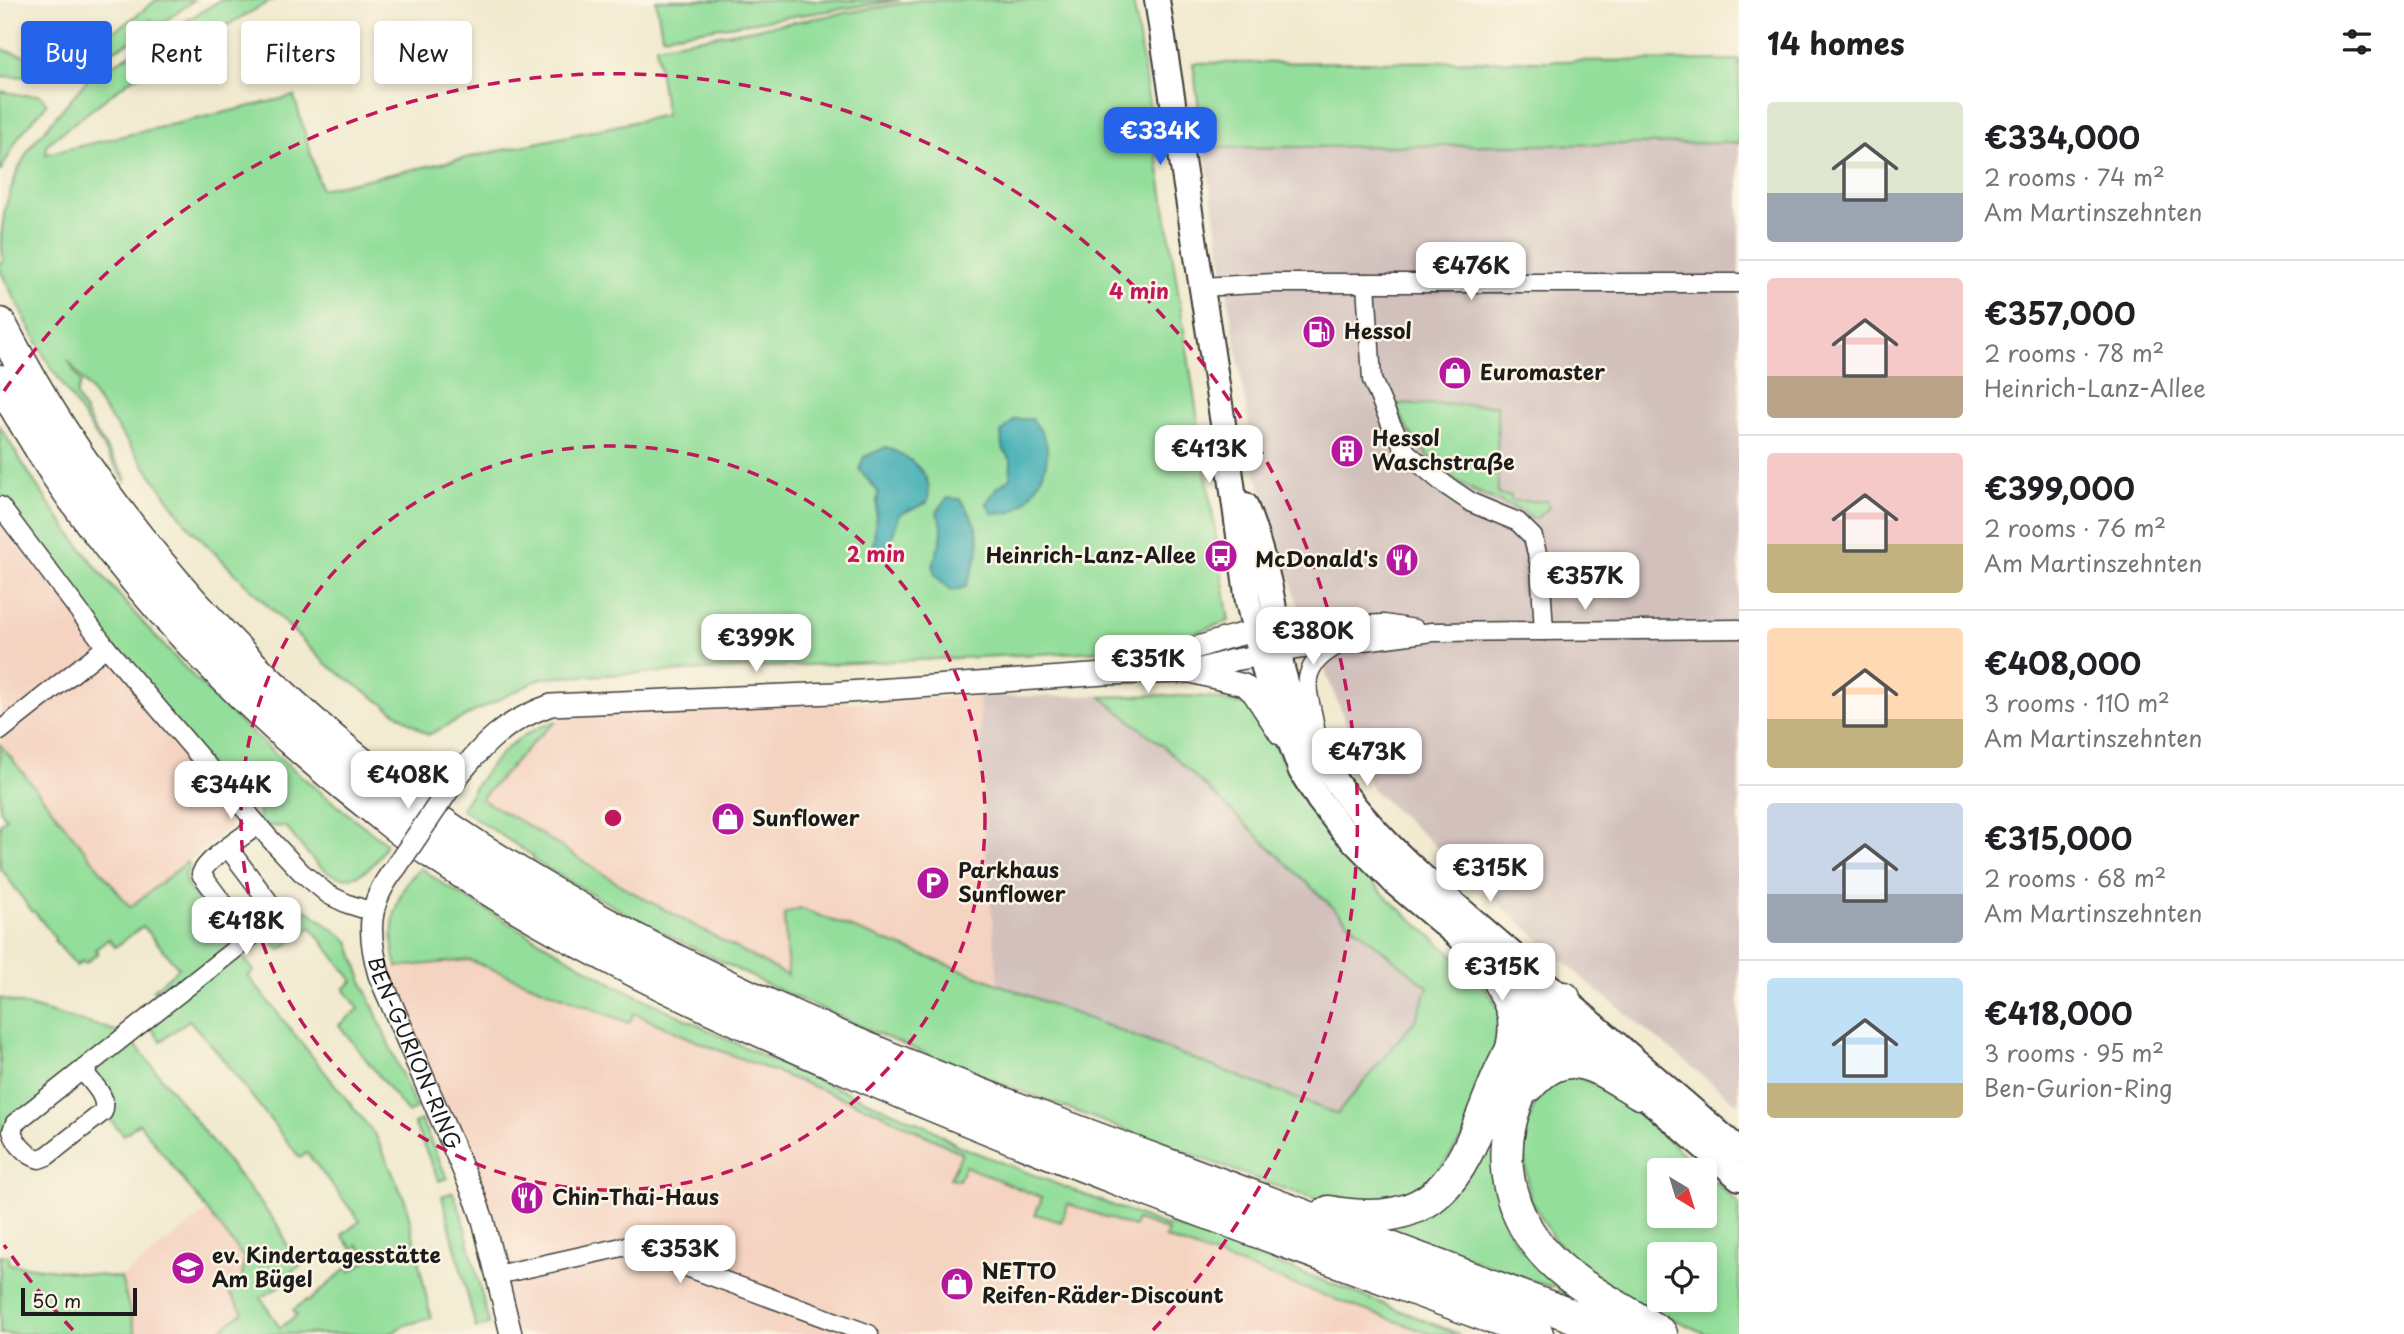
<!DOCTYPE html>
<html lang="en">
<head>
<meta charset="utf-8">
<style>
  body { margin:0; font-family:"Playpen Sans",sans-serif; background:#f6f6f6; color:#202124; height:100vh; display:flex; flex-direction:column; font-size:26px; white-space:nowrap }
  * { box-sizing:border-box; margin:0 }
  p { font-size:23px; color:#757577 }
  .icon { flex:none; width:38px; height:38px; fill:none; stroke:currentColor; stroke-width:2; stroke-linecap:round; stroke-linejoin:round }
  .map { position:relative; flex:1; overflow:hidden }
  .drawer { display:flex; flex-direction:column; background:#fff; width:665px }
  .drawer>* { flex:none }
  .hud { position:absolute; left:21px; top:21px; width:665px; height:63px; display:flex; gap:14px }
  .needle { width:46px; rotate:142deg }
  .controls { position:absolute; left:1647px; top:1158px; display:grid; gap:14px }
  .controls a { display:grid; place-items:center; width:70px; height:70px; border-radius:7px; background:#fff; box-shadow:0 4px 10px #0003; font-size:35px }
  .scale { position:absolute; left:21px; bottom:18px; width:116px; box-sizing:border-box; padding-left:7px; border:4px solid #1c1c1c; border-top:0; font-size:19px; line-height:24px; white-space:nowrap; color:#1c1c1c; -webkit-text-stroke:5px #fcf5e5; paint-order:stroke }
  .price { position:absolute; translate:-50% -60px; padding:0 16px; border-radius:14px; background:#fff; color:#222; font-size:23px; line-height:46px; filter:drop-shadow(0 2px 4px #0008) }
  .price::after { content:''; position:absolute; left:50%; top:42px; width:21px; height:16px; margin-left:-10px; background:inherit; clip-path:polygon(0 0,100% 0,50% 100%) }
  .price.selected { background:#2563eb; color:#fff }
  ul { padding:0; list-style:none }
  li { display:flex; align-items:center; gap:21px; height:175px; padding:0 28px }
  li+li { border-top:2px solid #e0e0e0 }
  li span { display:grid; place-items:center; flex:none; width:196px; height:140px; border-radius:7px; color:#555 }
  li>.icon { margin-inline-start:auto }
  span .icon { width:84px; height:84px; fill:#fffc; stroke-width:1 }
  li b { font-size:30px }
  h2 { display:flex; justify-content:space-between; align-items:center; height:84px; padding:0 28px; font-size:30px }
  .tag { padding:0 24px; border-radius:7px; background:#fff; box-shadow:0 4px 10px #0003; font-size:24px; line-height:63px }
  .tag.selected { background:#2563eb; color:#fff }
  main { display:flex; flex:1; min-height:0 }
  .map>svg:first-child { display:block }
  .built { fill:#f5d3c1 }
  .industrial { fill:#d1c0bc }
  .green { fill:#93de9a; stroke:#587d5b; stroke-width:2; fill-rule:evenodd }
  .water { fill:#3bacb3; stroke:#2c6468; stroke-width:2 }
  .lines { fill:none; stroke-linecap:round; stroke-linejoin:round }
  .minor-casing { stroke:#3c3b37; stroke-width:21 }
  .tertiary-casing { stroke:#3c3b37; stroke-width:24 }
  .secondary-casing { stroke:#3c3b37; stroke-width:28 }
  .motorway-casing { stroke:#3c3b37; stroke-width:35 }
  .minor { stroke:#fff; stroke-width:18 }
  .tertiary { stroke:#fff; stroke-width:21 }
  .secondary { stroke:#fff; stroke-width:24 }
  .motorway { stroke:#fff; stroke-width:32 }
  .tertiary-bridge-casing { stroke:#3c3b37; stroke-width:24; stroke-linecap:butt }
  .tertiary-bridge { stroke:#fff; stroke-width:21 }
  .ring { fill:none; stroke:#c2185b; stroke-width:3.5; stroke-dasharray:12 9 }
  .labels { text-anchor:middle; stroke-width:5; stroke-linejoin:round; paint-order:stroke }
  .poi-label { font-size:21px; font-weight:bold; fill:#1c1c1c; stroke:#fcf5e5; text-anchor:start }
  .street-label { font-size:21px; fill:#1c1c1c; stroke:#fcf5e5 }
  .centre { fill:#c2185b; stroke:#fcf5e5; stroke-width:3.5 }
  .ring-label { font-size:21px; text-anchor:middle; font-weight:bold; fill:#c2185b; stroke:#fcf5e5; stroke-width:5; stroke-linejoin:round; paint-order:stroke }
</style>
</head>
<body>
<main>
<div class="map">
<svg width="1739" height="1334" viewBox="0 0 1739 1334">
  <rect width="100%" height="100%" fill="#fcf5e5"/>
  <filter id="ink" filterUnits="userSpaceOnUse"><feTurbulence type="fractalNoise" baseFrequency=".0143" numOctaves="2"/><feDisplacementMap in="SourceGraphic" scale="14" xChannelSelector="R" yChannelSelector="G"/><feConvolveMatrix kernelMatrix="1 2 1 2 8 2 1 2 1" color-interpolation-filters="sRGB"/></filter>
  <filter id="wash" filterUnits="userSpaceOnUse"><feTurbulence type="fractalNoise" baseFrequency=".00686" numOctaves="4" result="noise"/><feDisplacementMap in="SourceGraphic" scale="28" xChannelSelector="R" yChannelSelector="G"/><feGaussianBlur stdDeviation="1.57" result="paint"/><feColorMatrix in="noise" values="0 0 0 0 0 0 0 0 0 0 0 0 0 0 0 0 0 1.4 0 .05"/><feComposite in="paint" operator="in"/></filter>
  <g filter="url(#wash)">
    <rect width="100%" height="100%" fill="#f1eacf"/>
    <g class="built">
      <polygon points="0,506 248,813 130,908 0,743"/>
      <polygon points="979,696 985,845 998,983 800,908 784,915 789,976 630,891 525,824 480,799 537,738 560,718"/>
      <polygon points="469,960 628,1022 633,1013 698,1042 876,1111 963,1153 951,1178 964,1165 1042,1198 1035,1215 1068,1203 1134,1227 1137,1220 1168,1231 1166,1238 1431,1334 511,1334 483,1220 379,975 397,967"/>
      <polygon points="207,1211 244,1259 242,1278 244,1312 215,1334 136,1334 121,1278"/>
    </g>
    <g class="industrial">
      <polygon points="1739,143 1739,1105 1588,983 1373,790 1297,601 1257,476 1204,148"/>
      <polygon points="1150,695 1209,696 1259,808 1336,912 1428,987 1373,1128 998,983 985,845 979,697"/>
    </g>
    <g class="green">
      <path d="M156,0H194L164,22H154L151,19L139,27L136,39C93,61 50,81 0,76V48C53,73 116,34 156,0Z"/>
      <polygon points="221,0 272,0 130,80 47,144 46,154 294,96 321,189 666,115 656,46 920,0 1133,0 1229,621 1145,649 542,678 428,735 326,664 189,527 68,360 81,383 76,395 95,431 126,477 125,481 46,359 0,270 0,262 3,260 1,237 5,208 17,172 30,147 87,80"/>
      <polygon points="656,0 900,0 662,36"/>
      <polygon points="1739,60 1739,143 1204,148 1193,63"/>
      <polygon points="0,91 22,95 40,95 47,104 19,136 0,172"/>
      <path d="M1395,404L1497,405L1498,495L1511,496V501H1548L1549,508L1535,519C1519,508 1503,503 1486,496C1444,479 1412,445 1395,404Z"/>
      <path d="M0,426C94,590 236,732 386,843C375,870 350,890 322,868C308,857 297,840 286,827L258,825L260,802L241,805L0,506Z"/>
      <path d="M1159,695L1208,697L1239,704L1246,697L1261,714L1285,766L1339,846L1384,895L1478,977L1506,1019L1466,1134L1421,1194L1345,1208L1279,1187L984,1077L885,1037L772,987L630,916L533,860V856L461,809C487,767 507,736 557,721L537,738L481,799L525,824L630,891L788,976L784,914L800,908L1337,1114L1416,1019L1428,987L1347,921L1164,747L1101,697Z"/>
      <polygon points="0,744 130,907 187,862 190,866 185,875 186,884 254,971 248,976 376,1136 406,1203 431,1318 405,1325 390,1334 215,1334 243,1312 227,1290 242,1278 244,1258 139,1123 124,1135 103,1112 82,1070 0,1134 0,998 127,1034 280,1228 287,1245 302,1264 288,1275 291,1279 261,1298 280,1328 297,1315 293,1310 307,1300 309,1301 347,1268 351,1272 368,1259 358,1245 352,1249 342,1235 360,1221 307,1153 300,1158 214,1048 189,1020 161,1041 145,1020 164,1005 153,990 179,968 143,926 115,947 109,939 96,949 98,953 85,964 82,961 77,966 54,940 55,938 34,911 32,912 3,871 0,870 0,824 6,818 0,810"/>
      <path d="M421,868L446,886L617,986L767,1058L928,1127L959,1146L1168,1227L1170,1224L1338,1286L1459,1334H1431L1165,1238L1168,1231L1137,1220L1134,1227L1068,1204L1061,1222L1035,1214L1042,1198L965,1166L959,1180L950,1178L962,1153L876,1111L698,1042L634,1013L629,1023L469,960L397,967C387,935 393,890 421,868Z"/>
      <polygon points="307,910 349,941 363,983 416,1108 408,1113 339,1025 359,1009 344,989 353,981 311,927 280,950 271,938"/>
      <path d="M1564,1072L1611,1090L1703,1171H1659V1216H1704L1705,1173L1739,1204V1334H1706L1632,1300L1580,1265L1553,1238L1530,1198L1523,1152L1526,1130L1534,1106L1545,1088ZM1659,1255H1704V1300H1659Z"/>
      <path d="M1496,1095C1495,1145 1484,1210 1523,1250C1542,1269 1565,1285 1585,1302L1558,1291L1560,1286L1556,1284L1553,1288L1378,1226L1418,1214Z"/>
      <polygon points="421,1120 447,1178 439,1181 414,1123"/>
      <polygon points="453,1192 462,1216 489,1324 476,1328 442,1196"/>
      <polygon points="0,1255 9,1256 9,1264 121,1278 136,1334 0,1334"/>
    </g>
    <g class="water">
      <path d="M1015,419H1032C1040,429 1048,439 1047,454C1047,474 1028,507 1009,513C1004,514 996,513 992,513L986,503L997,488L1010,478L1011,461L1002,447L1001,433Z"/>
      <path d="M886,447C909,457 936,473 927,503L900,514L888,549H873L878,492L859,469L864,457Z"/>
      <path d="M947,498L960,499C987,536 981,547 966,587L953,591C916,567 942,560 942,528C942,523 938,517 937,512Z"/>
    </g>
  </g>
  <g filter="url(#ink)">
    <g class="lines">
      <defs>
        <g id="minor">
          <polyline points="1366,283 1372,380 1391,424 1407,453 1444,484 1472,503 1518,522 1533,537 1540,566 1544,631"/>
          <polyline points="1201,287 1274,283 1739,283"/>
          <polyline points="0,506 106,647 270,839 301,872 329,895 348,904 373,912"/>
          <polyline points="1277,628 1384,624 1415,629"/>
          <polyline points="1280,652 1432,632 1739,629"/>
          <polyline points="0,731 106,647"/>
          <path d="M1316,736C1313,697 1289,671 1338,645"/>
          <path d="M228,848L272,906L275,914L270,921L249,938L201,874C206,859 244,836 258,825"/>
          <path d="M82,1070C91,1082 109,1097 103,1112L47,1156L39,1159C26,1155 16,1144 12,1131L15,1123C93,1061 171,999 249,938"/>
          <polyline points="497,1275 622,1247 632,1247 869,1334"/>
        </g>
        <g id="tertiary">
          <path d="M1141,665C1184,654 1226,634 1271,629"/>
          <polyline points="1195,673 1244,685 1253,693 1280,734"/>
          <path d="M455,780C485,741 504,722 551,705L833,693L1105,674L1190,672L1234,660L1275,653"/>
          <path id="s1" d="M396,867C367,903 367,932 379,975L474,1195L483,1220L511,1334"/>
        </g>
        <g id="secondary">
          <polyline points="1157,0 1229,462 1248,602 1266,676 1301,771 1319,800 1342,829 1396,884 1527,994 1739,1178"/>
          <path d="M1245,505C1257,537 1267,570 1273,603C1277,626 1277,649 1283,672C1306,756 1359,819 1423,877L1739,1150"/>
        </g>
        <g id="motorway">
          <path d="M0,324C103,523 261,701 447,827C667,977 919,1074 1168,1165C1319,1221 1470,1277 1621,1334"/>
          <path d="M0,381C19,413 38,445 58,476C144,602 251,712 371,806C390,821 409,837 430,851C561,940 706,1008 850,1070C1075,1168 1307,1249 1537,1334"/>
          <path d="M1488,962C1506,996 1522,1012 1511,1052"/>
          <path d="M1529,1086C1568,1040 1600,1070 1640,1093"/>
          <path d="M1329,1212C1510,1246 1453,1056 1564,998C1565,1006 1567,1016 1564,1024C1561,1035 1536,1064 1528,1077C1486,1154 1507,1234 1579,1283C1606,1301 1634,1316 1661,1334"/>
        </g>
      </defs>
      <use href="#minor" class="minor-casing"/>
      <use href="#tertiary" class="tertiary-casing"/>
      <use href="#secondary" class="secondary-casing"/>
      <use href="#motorway" class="motorway-casing"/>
      <use href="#minor" class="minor"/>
      <use href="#tertiary" class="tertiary"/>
      <use href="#secondary" class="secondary"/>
      <use href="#motorway" class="motorway"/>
      <defs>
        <polyline id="tertiary-bridge" points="396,867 455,780"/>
      </defs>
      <use href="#tertiary-bridge" class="tertiary-bridge-casing"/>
      <use href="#tertiary-bridge" class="tertiary-bridge"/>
    </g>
  </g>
  <g class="ring">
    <circle cx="613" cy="818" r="372"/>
    <path d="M73 1330A744 744 0 0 1 4 1245M4 391A744 744 0 1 1 1153 1330"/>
  </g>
  <defs>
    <symbol id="fuel-disc" viewBox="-11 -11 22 22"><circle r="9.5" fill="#b5179e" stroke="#fcf5e5"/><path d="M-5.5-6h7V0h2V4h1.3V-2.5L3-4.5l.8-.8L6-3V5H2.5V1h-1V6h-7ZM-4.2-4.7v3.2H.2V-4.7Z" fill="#fff"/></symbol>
    <symbol id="shop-disc" viewBox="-11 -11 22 22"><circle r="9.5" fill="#b5179e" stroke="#fcf5e5"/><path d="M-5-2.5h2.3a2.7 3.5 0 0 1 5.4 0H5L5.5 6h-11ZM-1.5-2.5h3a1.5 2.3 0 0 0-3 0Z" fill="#fff"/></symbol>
    <symbol id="building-disc" viewBox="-11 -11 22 22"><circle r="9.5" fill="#b5179e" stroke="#fcf5e5"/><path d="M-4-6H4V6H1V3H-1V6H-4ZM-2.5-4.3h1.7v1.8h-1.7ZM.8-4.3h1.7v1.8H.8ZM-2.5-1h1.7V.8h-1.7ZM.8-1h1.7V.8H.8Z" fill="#fff"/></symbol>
    <symbol id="bus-disc" viewBox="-11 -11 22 22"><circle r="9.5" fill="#b5179e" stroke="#fcf5e5"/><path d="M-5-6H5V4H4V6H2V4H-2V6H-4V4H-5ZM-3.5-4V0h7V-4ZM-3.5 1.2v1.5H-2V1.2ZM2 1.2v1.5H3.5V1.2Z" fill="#fff"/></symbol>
    <symbol id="restaurant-disc" viewBox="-11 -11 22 22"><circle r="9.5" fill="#b5179e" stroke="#fcf5e5"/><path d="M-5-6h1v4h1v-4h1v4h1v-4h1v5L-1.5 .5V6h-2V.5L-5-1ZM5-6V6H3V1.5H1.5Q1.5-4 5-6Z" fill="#fff"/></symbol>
    <symbol id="parking-disc" viewBox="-11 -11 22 22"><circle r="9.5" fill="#b5179e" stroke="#fcf5e5"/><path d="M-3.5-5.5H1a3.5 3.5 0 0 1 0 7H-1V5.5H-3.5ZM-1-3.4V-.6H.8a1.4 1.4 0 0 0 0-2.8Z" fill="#fff"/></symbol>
    <symbol id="school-disc" viewBox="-11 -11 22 22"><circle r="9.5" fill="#b5179e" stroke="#fcf5e5"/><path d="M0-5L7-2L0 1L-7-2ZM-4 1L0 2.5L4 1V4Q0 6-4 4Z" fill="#fff"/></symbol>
  </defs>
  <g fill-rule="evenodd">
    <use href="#fuel-disc" x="1300" y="313" width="38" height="38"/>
    <use href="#shop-disc" x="1436" y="354" width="38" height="38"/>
    <use href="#building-disc" x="1328" y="432" width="38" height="38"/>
    <use href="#bus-disc" x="1202" y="537" width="38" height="38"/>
    <use href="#restaurant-disc" x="1383" y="541" width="38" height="38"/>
    <use href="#shop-disc" x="709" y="800" width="38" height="38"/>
    <use href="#parking-disc" x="914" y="864" width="38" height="38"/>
    <use href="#restaurant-disc" x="508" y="1179" width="38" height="38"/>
    <use href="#school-disc" x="169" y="1249" width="38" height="38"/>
    <use href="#shop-disc" x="938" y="1265" width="38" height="38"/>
  </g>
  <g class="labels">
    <g class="poi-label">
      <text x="1344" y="339">Hessol</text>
      <text x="1480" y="380">Euromaster</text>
      <text x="1372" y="446">Hessol<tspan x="1372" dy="24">Waschstraße</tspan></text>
      <text x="1196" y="563" text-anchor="end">Heinrich-Lanz-Allee</text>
      <text x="1378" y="567" text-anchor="end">McDonald's</text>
      <text x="752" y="826">Sunflower</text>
      <text x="958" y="878">Parkhaus<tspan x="958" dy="24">Sunflower</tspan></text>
      <text x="552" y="1205">Chin-Thai-Haus</text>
      <text x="212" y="1263">ev. Kindertagesstätte<tspan x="212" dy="24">Am Bügel</tspan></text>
      <text x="982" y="1279">NETTO<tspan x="982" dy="24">Reifen-Räder-Discount</tspan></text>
    </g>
    <g class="street-label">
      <text dy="7" stroke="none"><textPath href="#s1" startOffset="201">BEN-GURION-RING</textPath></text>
    </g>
  </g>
  <circle cx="613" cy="818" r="10" class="centre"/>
  <g class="ring-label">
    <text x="1139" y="299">4 min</text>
    <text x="876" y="562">2 min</text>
  </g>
</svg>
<div class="controls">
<a><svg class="needle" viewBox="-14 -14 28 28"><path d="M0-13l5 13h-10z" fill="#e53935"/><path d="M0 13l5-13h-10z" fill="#757577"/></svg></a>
<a><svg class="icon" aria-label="locate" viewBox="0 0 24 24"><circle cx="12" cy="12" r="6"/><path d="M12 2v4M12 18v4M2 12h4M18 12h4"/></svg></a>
</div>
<div class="scale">50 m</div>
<b class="price selected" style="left:1160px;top:167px">€334K</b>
<b class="price" style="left:1471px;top:302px">€476K</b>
<b class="price" style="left:1209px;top:485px">€413K</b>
<b class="price" style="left:1585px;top:612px">€357K</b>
<b class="price" style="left:1313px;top:667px">€380K</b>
<b class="price" style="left:756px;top:674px">€399K</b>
<b class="price" style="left:1148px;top:695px">€351K</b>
<b class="price" style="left:1367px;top:788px">€473K</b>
<b class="price" style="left:408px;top:811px">€408K</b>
<b class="price" style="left:231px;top:821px">€344K</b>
<b class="price" style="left:1490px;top:904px">€315K</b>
<b class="price" style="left:246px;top:957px">€418K</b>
<b class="price" style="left:1502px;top:1003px">€315K</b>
<b class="price" style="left:680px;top:1285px">€353K</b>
<div class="hud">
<a class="tag selected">Buy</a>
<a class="tag">Rent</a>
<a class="tag">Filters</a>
<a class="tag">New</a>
</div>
</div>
<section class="drawer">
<h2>14 homes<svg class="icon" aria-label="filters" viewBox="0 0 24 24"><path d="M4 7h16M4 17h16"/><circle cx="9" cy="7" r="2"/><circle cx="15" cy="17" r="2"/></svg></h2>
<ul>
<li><span style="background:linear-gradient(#dfe7d0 65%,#9aa5b1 0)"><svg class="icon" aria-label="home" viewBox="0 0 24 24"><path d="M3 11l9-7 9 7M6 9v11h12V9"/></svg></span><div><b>€334,000</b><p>2 rooms · 74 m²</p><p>Am Martinszehnten</p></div></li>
<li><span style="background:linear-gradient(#f6c9c9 70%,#b9a48a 0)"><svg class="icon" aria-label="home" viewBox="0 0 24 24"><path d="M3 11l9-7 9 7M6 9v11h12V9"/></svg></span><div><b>€357,000</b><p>2 rooms · 78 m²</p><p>Heinrich-Lanz-Allee</p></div></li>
<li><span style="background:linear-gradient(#f6c9c9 65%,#c2b280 0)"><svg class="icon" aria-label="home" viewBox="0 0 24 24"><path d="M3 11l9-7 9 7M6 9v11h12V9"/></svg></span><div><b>€399,000</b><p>2 rooms · 76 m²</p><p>Am Martinszehnten</p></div></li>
<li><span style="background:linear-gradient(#ffd9b3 65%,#c2b280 0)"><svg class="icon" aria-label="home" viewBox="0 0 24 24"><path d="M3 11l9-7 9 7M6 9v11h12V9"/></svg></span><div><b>€408,000</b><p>3 rooms · 110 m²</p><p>Am Martinszehnten</p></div></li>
<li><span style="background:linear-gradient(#c9d6e8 65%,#9aa5b1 0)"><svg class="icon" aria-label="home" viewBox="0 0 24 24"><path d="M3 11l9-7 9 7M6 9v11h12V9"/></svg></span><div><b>€315,000</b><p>2 rooms · 68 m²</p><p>Am Martinszehnten</p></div></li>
<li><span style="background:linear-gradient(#bfe0f5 75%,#c2b280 0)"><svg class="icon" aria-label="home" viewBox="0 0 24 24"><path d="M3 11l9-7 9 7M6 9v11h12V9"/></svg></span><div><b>€418,000</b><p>3 rooms · 95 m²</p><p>Ben-Gurion-Ring</p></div></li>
</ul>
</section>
</main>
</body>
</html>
